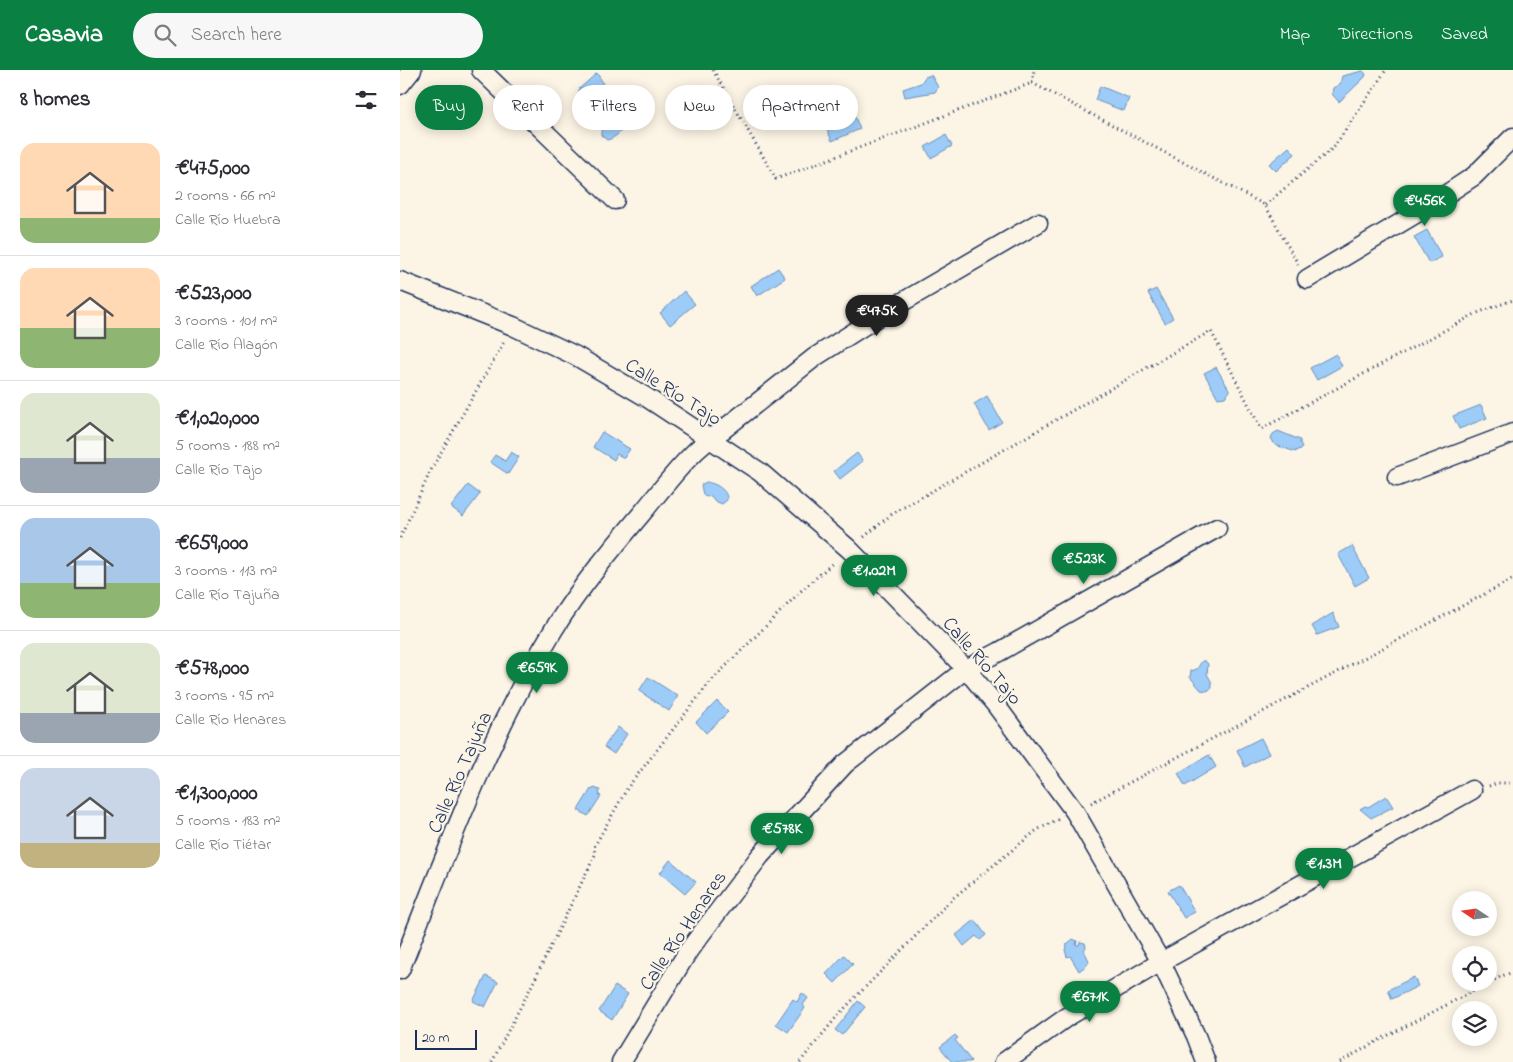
<!DOCTYPE html>
<html lang="en">
<head>
<meta charset="utf-8">
<style>
  body { margin:0; font-family:"Indie Flower",sans-serif; background:#f7f7f7; color:#2b2b33; height:100vh; display:flex; flex-direction:column; font-size:19px; white-space:nowrap }
  * { box-sizing:border-box; margin:0 }
  p { font-size:16px; color:#7c7c81 }
  .icon { flex:none; width:28px; height:28px; fill:none; stroke:currentColor; stroke-width:2; stroke-linecap:round; stroke-linejoin:round }
  .map { position:relative; flex:1; overflow:hidden }
  .side { display:flex; flex-direction:column; background:#fff; width:400px }
  .side>* { flex:none }
  .banner { position:absolute; left:15px; top:15px; width:475px; height:45px; display:flex; gap:10px }
  .needle { width:32px; rotate:283deg }
  .fabs { position:absolute; left:1052px; top:821px; display:grid; gap:10px }
  .fabs a { display:grid; place-items:center; width:45px; height:45px; border-radius:50%; background:#fff; box-shadow:0 2px 12px #0003; font-size:25px }
  .scale { position:absolute; left:15px; bottom:12px; width:62px; box-sizing:border-box; padding-left:5px; border:2px solid #1b2f5e; border-top:0; font-size:14px; line-height:18px; white-space:nowrap; color:#1b2f5e; -webkit-text-stroke:4px #fcf5e5; paint-order:stroke }
  .price { position:absolute; translate:-50% -42px; padding:0 11px; border-radius:18px; background:#0b8043; color:#fff; font-size:16px; line-height:32px; filter:drop-shadow(0 1px 2px #0008) }
  .price::after { content:''; position:absolute; left:50%; top:30px; width:15px; height:11px; margin-left:-8px; background:inherit; clip-path:polygon(0 0,100% 0,50% 100%) }
  .price.selected { background:#222; color:#fff }
  ul { padding:0; list-style:none }
  li { display:flex; align-items:center; gap:15px; height:125px; padding:0 20px }
  li+li { border-top:1px solid #e1e1e2 }
  li span { display:grid; place-items:center; flex:none; width:140px; height:100px; border-radius:15px; color:#555 }
  li>.icon { margin-inline-start:auto }
  span .icon { width:60px; height:60px; fill:#fffc; stroke-width:1 }
  li b { font-size:21px }
  h2 { display:flex; justify-content:space-between; align-items:center; height:60px; padding:0 20px; font-size:21px }
  .tag { padding:0 18px; border-radius:22px; background:#fff; box-shadow:0 2px 12px #0003; font-size:18px; line-height:45px }
  .tag.selected { background:#0b8043; color:#fff }
  header { display:flex; align-items:center; gap:30px; box-sizing:border-box; height:70px; padding:0 25px; background:#0b8043; color:#fff }
  header strong { font-size:24px }
  nav { display:flex; gap:28px; margin-inline-start:auto; font-size:18px }
  .search { width:350px; height:45px; background:#f7f7f7; display:flex; align-items:center; gap:12px; box-sizing:border-box; padding:0 18px; border-radius:28px; color:#7c7c81; font-size:19px }
  main { display:flex; flex:1; min-height:0 }
  .map>svg:first-child { display:block }
  .water { fill:#9dccf8; stroke:#698dba }
  .lines { fill:none; stroke-linecap:round; stroke-linejoin:round }
  .minor-casing { stroke:#1b2f5e; stroke-width:21 }
  .path { stroke:#1b2f5e; stroke-width:3; stroke-dasharray:1 4; stroke-linecap:butt }
  .minor { stroke:#fcf5e5; stroke-width:18 }
  .labels { text-anchor:middle; stroke-width:4.5; stroke-linejoin:round; paint-order:stroke }
  .street-label { font-size:20px; fill:#1b2f5e; stroke:#fcf5e5 }
</style>
</head>
<body>
<header>
<strong>Casavia</strong>
<div class="search"><svg class="icon" aria-label="search" viewBox="0 0 24 24"><circle cx="10" cy="10" r="6"/><path d="M15 15l6 6"/></svg>Search here</div>
<nav><a>Map</a><a>Directions</a><a>Saved</a></nav>
</header>
<main>
<section class="side">
<h2>8 homes<svg class="icon" aria-label="filters" viewBox="0 0 24 24"><path d="M4 7h16M4 17h16"/><circle cx="9" cy="7" r="2"/><circle cx="15" cy="17" r="2"/></svg></h2>
<ul>
<li><span style="background:linear-gradient(#ffd9b3 75%,#8fb573 0)"><svg class="icon" aria-label="home" viewBox="0 0 24 24"><path d="M3 11l9-7 9 7M6 9v11h12V9"/></svg></span><div><b>€475,000</b><p>2 rooms · 66 m²</p><p>Calle Río Huebra</p></div></li>
<li><span style="background:linear-gradient(#ffd9b3 60%,#8fb573 0)"><svg class="icon" aria-label="home" viewBox="0 0 24 24"><path d="M3 11l9-7 9 7M6 9v11h12V9"/></svg></span><div><b>€523,000</b><p>3 rooms · 101 m²</p><p>Calle Río Alagón</p></div></li>
<li><span style="background:linear-gradient(#dfe7d0 65%,#9aa5b1 0)"><svg class="icon" aria-label="home" viewBox="0 0 24 24"><path d="M3 11l9-7 9 7M6 9v11h12V9"/></svg></span><div><b>€1,020,000</b><p>5 rooms · 188 m²</p><p>Calle Río Tajo</p></div></li>
<li><span style="background:linear-gradient(#a9c7e8 65%,#8fb573 0)"><svg class="icon" aria-label="home" viewBox="0 0 24 24"><path d="M3 11l9-7 9 7M6 9v11h12V9"/></svg></span><div><b>€659,000</b><p>3 rooms · 113 m²</p><p>Calle Río Tajuña</p></div></li>
<li><span style="background:linear-gradient(#dfe7d0 70%,#9aa5b1 0)"><svg class="icon" aria-label="home" viewBox="0 0 24 24"><path d="M3 11l9-7 9 7M6 9v11h12V9"/></svg></span><div><b>€578,000</b><p>3 rooms · 95 m²</p><p>Calle Río Henares</p></div></li>
<li><span style="background:linear-gradient(#c9d6e8 75%,#c2b280 0)"><svg class="icon" aria-label="home" viewBox="0 0 24 24"><path d="M3 11l9-7 9 7M6 9v11h12V9"/></svg></span><div><b>€1,300,000</b><p>5 rooms · 183 m²</p><p>Calle Río Tiétar</p></div></li>
</ul>
</section>
<div class="map">
<svg width="1113" height="992" viewBox="0 0 1113 992">
  <rect width="100%" height="100%" fill="#fcf5e5"/>
  <filter id="ink" filterUnits="userSpaceOnUse"><feTurbulence type="fractalNoise" baseFrequency=".02" numOctaves="2"/><feDisplacementMap in="SourceGraphic" scale="10" xChannelSelector="R" yChannelSelector="G"/><feConvolveMatrix kernelMatrix="1 2 1 2 8 2 1 2 1" color-interpolation-filters="sRGB"/></filter>
  <g filter="url(#ink)">
    <g class="water">
      <polygon points="963,1 966,4 965,7 939,32 932,24 933,18 940,14 942,6"/>
      <polygon points="197,3 203,13 185,26 179,27 179,19"/>
      <polygon points="531,5 538,17 535,22 505,27 503,19 521,13 525,7"/>
      <polygon points="700,16 729,28 724,41 695,30"/>
      <path d="M218,44L223,45L227,50C225,59 216,68 207,70L201,65V61L216,45Z"/>
      <polygon points="455,47 460,59 432,71 427,59"/>
      <polygon points="546,65 552,76 531,88 525,77"/>
      <polygon points="889,77 895,84 876,101 869,94"/>
      <polygon points="1027,160 1042,187 1029,193 1014,167"/>
      <polygon points="378,198 385,208 357,226 351,216"/>
      <polygon points="756,219 773,248 765,253 748,223"/>
      <polygon points="284,221 295,234 270,255 260,243"/>
      <polygon points="936,284 942,296 917,310 910,298"/>
      <polygon points="816,297 830,321 825,327 818,328 804,303"/>
      <polygon points="587,326 602,352 589,360 574,334"/>
      <polygon points="1081,335 1087,348 1059,359 1053,346"/>
      <polygon points="878,361 900,370 900,373 902,377 901,379 897,380 896,382 875,375 871,368 873,364"/>
      <polygon points="202,362 230,379 224,388 217,384 214,390 193,377"/>
      <polygon points="111,382 119,387 108,404 90,392 95,385 105,391"/>
      <polygon points="457,383 463,391 440,409 434,401"/>
      <path d="M306,412C315,413 328,420 327,430L322,434L315,431L311,426L307,427L303,425L301,415Z"/>
      <polygon points="68,415 80,424 63,446 51,437"/>
      <polygon points="952,476 969,508 955,516 938,484"/>
      <polygon points="933,543 939,557 917,565 912,556"/>
      <polygon points="802,591 805,591 808,594 807,604 811,611 812,618 807,621 801,620 790,607 791,601 797,599"/>
      <polygon points="248,607 278,626 269,641 239,621"/>
      <polygon points="317,631 328,642 306,663 296,652"/>
      <polygon points="218,657 227,664 214,684 204,677"/>
      <polygon points="861,668 869,684 845,697 837,680"/>
      <polygon points="809,685 816,697 785,716 778,703"/>
      <polygon points="194,718 200,720 199,725 201,726 188,746 178,740 191,719 192,720"/>
      <polygon points="986,726 993,737 971,748 960,739 965,736 968,737"/>
      <polygon points="270,790 296,812 285,824 260,803"/>
      <polygon points="779,815 795,842 784,848 768,821"/>
      <polygon points="575,850 586,865 580,870 576,866 564,876 556,865"/>
      <polygon points="673,869 677,871 676,875 679,875 680,872 685,873 686,877 684,880 689,891 687,895 679,901 670,886 667,887 665,880 667,874"/>
      <polygon points="444,885 453,894 435,913 426,904"/>
      <polygon points="86,906 98,912 85,937 73,931"/>
      <polygon points="1014,907 1018,916 992,929 988,920"/>
      <polygon points="215,916 228,924 212,950 199,941"/>
      <polygon points="402,923 408,928 403,935 405,938 388,962 376,954 393,929 397,932"/>
      <polygon points="458,931 465,937 442,965 435,960"/>
      <polygon points="555,965 558,968 555,970 571,991 570,992 552,992 540,977"/>
    </g>
    <g class="lines">
      <defs>
        <g id="minor">
          <polyline points="81,0 215,130"/>
          <polyline points="0,15 12,0"/>
          <polyline points="907,209 1027,137 1074,106 1113,67"/>
          <polyline points="0,211 113,256 176,286 246,327 360,402 449,479 566,599 595,634 675,742 761,892 796,966 806,992"/>
          <polyline points="997,407 1113,363"/>
          <path d="M0,900C46,785 88,666 154,559C180,517 211,480 243,442C267,413 291,379 324,359L415,287L487,241L638,153"/>
          <polyline points="221,992 289,880 360,786 445,694 566,599 599,582 817,458"/>
          <polyline points="604,992 667,947 761,892 1072,720"/>
        </g>
      </defs>
      <use href="#minor" class="minor-casing"/>
      <g class="path">
        <polyline points="313,0 376,109 632,13 634,0"/>
        <polyline points="632,13 865,135 898,194"/>
        <polyline points="865,135 934,77 986,0"/>
        <polyline points="464,467 492,444 811,261 861,359 1077,243 1113,230"/>
        <polyline points="0,468 32,398 104,272"/>
        <polyline points="1089,716 1098,713 1113,713"/>
        <polyline points="691,733 1113,509"/>
        <polyline points="92,992 134,911 195,785 194,777 228,717 310,612 401,521 434,492"/>
        <polyline points="400,992 439,944 553,828 637,760 659,749"/>
        <polyline points="940,992 983,968 1102,906 1113,902"/>
      </g>
      <use href="#minor" class="minor"/>
    </g>
  </g>
  <g class="labels">
    <g class="street-label">
      <text transform="translate(274 321) rotate(32)" y="7">Calle Río Tajo</text>
      <text transform="translate(583 590) rotate(49)" y="7">Calle Río Tajo</text>
      <text transform="translate(59 702) rotate(-66)" y="7">Calle Río Tajuña</text>
      <text transform="translate(282 860) rotate(-56)" y="7">Calle Río Henares</text>
    </g>
  </g>
</svg>
<div class="fabs">
<a><svg class="needle" viewBox="-14 -14 28 28"><path d="M0-13l5 13h-10z" fill="#e53935"/><path d="M0 13l5-13h-10z" fill="#7c7c81"/></svg></a>
<a><svg class="icon" aria-label="locate" viewBox="0 0 24 24"><circle cx="12" cy="12" r="6"/><path d="M12 2v4M12 18v4M2 12h4M18 12h4"/></svg></a>
<a><svg class="icon" aria-label="layers" viewBox="0 0 24 24"><path d="M12 4l9 5-9 5-9-5zM3 14l9 5 9-5"/></svg></a>
</div>
<div class="scale">20 m</div>
<b class="price" style="left:1025px;top:157px">€456K</b>
<b class="price selected" style="left:477px;top:267px">€475K</b>
<b class="price" style="left:684px;top:515px">€523K</b>
<b class="price" style="left:474px;top:527px">€1.02M</b>
<b class="price" style="left:137px;top:624px">€659K</b>
<b class="price" style="left:382px;top:785px">€578K</b>
<b class="price" style="left:924px;top:820px">€1.3M</b>
<b class="price" style="left:690px;top:953px">€671K</b>
<div class="banner">
<a class="tag selected">Buy</a>
<a class="tag">Rent</a>
<a class="tag">Filters</a>
<a class="tag">New</a>
<a class="tag">Apartment</a>
</div>
</div>
</main>
</body>
</html>
